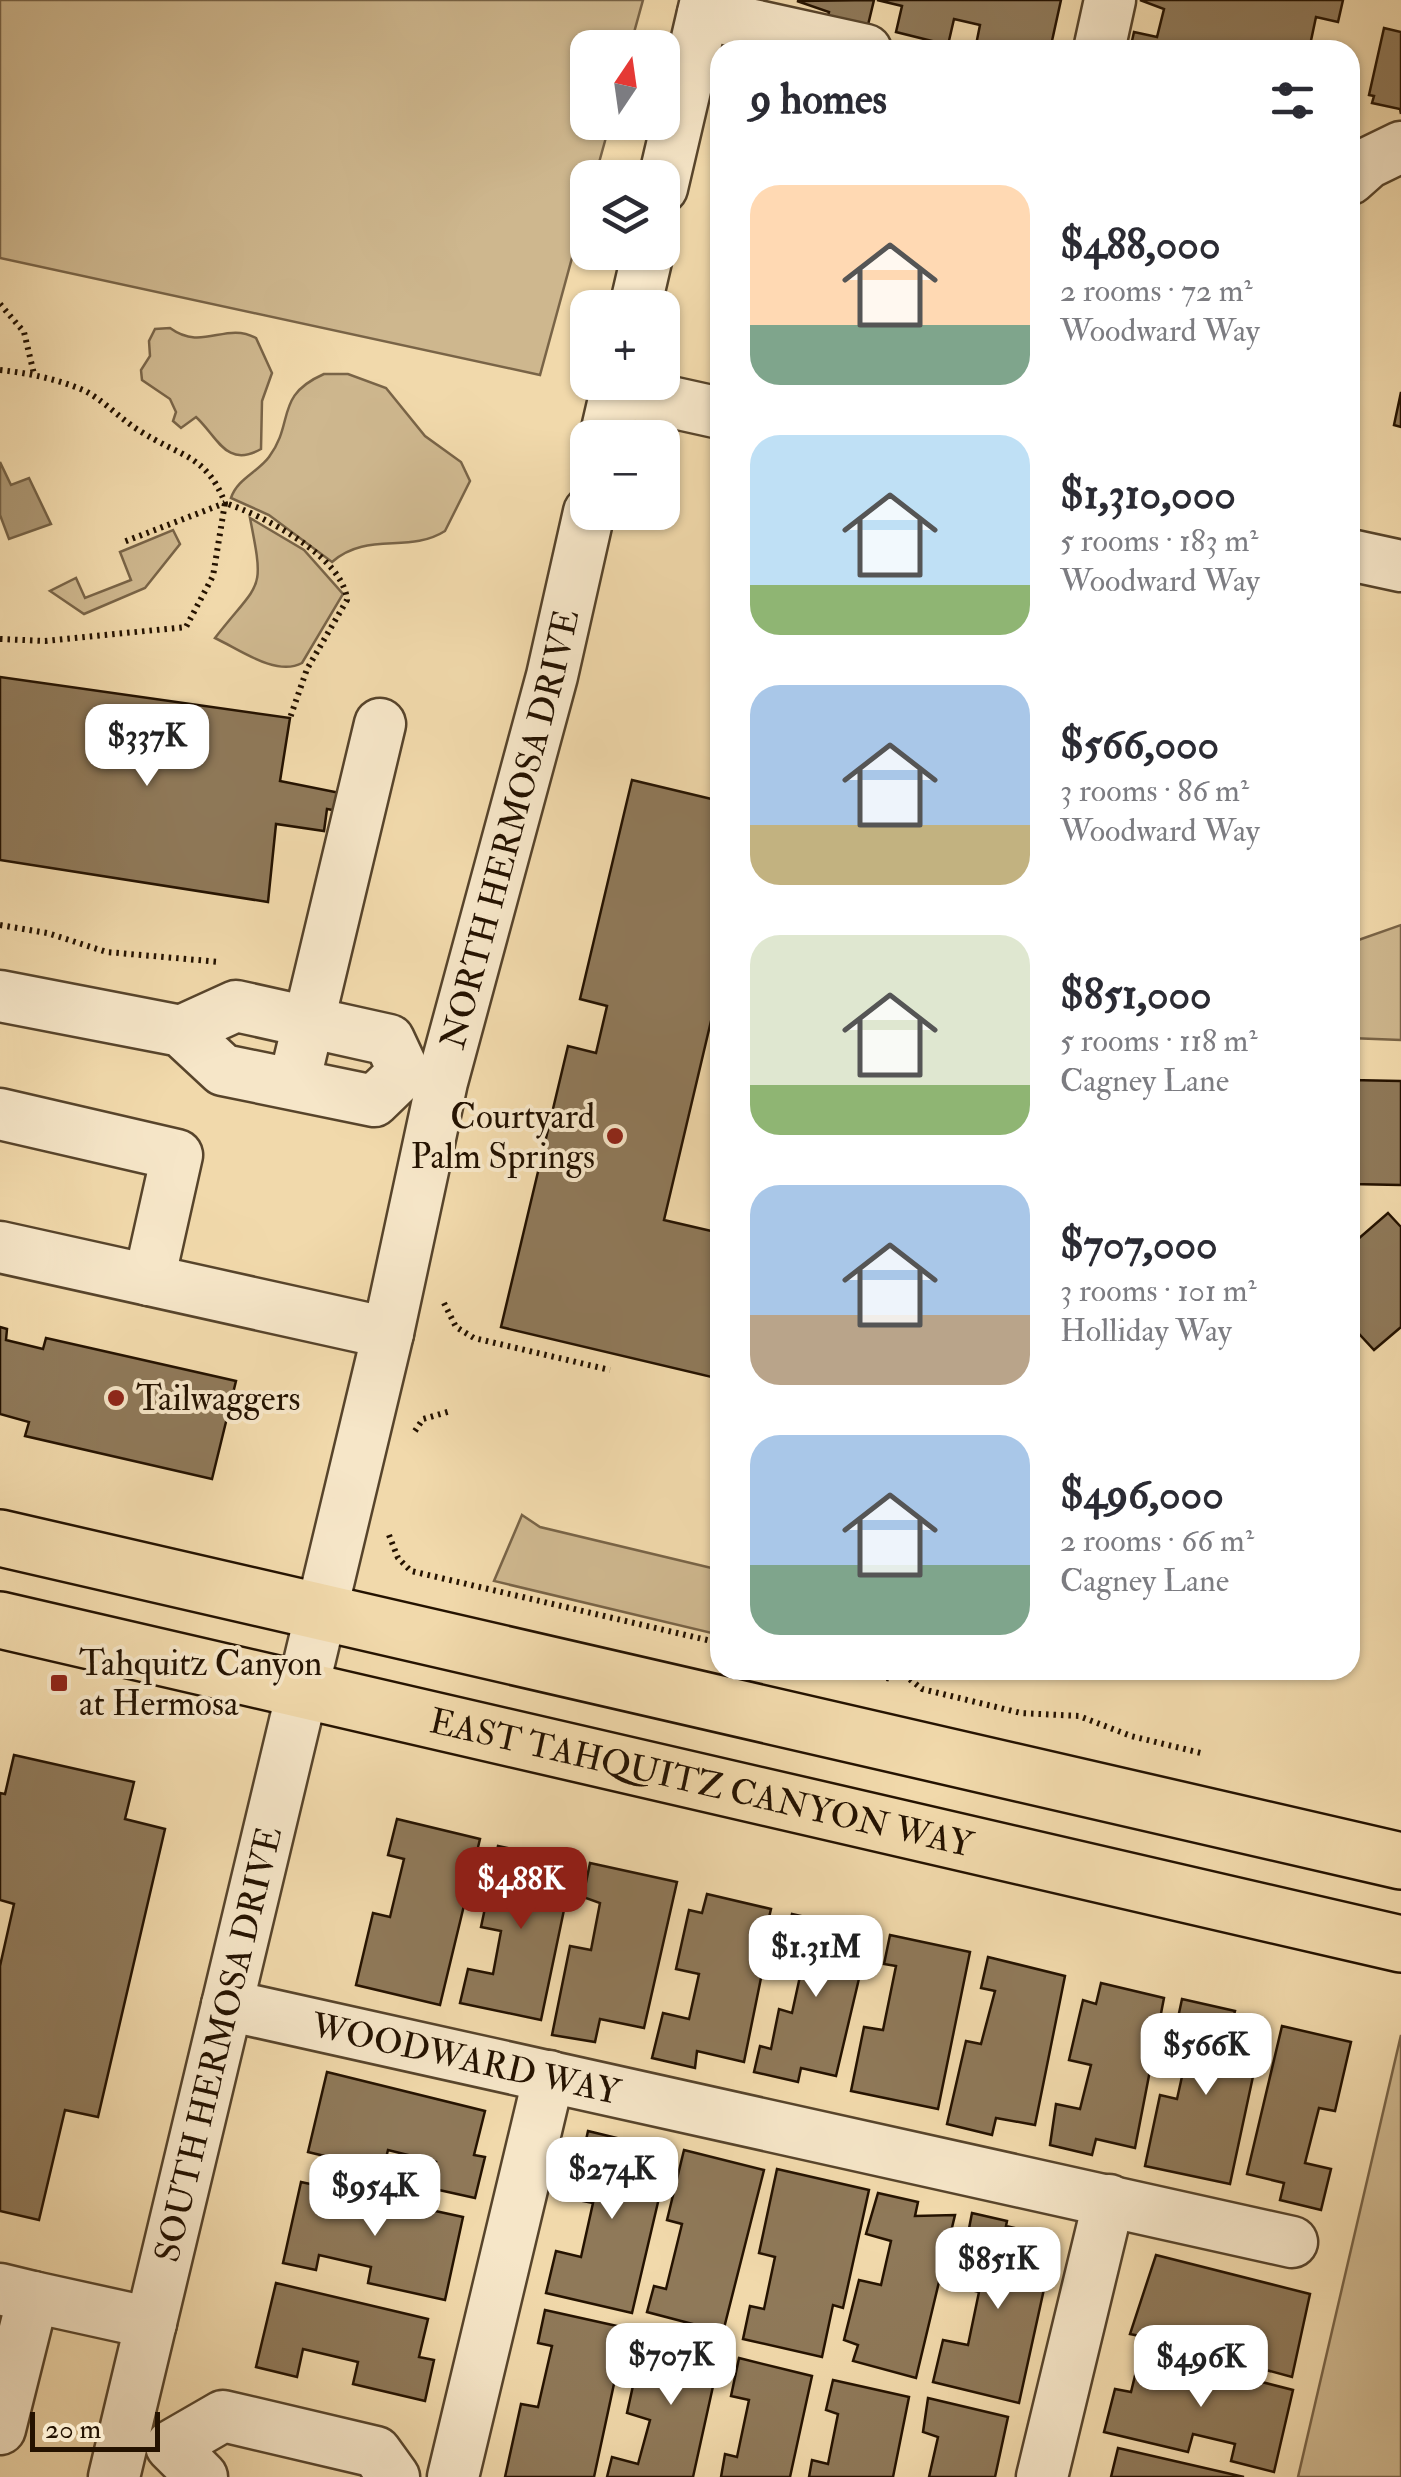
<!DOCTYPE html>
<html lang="en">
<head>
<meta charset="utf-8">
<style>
  body { margin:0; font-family:"IM FELL Double Pica",serif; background:#f7f7f7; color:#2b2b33; height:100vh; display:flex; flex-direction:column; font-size:38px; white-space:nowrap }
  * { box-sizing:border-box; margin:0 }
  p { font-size:32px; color:#7c7c81 }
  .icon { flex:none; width:55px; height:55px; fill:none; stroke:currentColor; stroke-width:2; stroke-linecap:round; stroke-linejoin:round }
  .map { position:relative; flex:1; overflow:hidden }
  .panel { position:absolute; left:710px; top:40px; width:650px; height:1640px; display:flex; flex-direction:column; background:#fff; border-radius:30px; box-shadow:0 2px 8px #0004 }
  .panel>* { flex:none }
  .needle { width:65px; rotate:13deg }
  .fabs { position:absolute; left:570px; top:30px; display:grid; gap:20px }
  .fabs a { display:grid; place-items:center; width:110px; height:110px; border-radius:20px; background:#fff; box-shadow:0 2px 8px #0004; font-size:50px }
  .scale { position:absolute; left:30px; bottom:25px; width:130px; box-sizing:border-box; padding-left:10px; border:5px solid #241200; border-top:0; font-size:28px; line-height:35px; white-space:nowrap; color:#241200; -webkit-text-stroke:8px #f6e6c8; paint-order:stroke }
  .price { position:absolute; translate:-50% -85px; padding:0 22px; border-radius:20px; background:#fff; color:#222; font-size:32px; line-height:65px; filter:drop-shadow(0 2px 5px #0008) }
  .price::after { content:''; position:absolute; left:50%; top:60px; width:30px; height:22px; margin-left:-15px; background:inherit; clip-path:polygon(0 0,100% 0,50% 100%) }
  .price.selected { background:#8f2418; color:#fff }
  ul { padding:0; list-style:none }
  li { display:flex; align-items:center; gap:30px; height:250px; padding:0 40px }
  li span { display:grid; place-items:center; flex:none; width:280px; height:200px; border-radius:30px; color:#555 }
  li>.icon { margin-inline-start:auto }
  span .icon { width:120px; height:120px; fill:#fffc; stroke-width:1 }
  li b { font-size:42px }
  h2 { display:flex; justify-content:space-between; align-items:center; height:120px; padding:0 40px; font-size:42px }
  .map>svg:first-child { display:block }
  .green { fill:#ceb78e; stroke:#796447; stroke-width:2.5 }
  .water { fill:#ab9571; stroke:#756144; stroke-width:2.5 }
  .building { fill:#8f7959; stroke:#241200; stroke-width:2.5 }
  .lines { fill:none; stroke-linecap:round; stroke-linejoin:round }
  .minor-casing { stroke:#57442b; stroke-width:55 }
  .major-casing { stroke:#241200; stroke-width:60 }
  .path { stroke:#241200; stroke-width:6; stroke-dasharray:2.5 5; stroke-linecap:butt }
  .minor { stroke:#f6e6c8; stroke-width:50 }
  .major { stroke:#f1d9ab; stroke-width:55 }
  .poi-dot { fill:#8f2418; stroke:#f6e6c8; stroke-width:4 }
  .labels { text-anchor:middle; stroke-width:8; stroke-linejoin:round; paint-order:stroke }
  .street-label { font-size:35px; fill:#241200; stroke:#f6e6c8 }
  .poi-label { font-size:35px; fill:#241200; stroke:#f6e6c8; text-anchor:start }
</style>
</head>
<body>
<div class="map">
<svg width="1401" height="2477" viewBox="0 0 1401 2477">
  <rect width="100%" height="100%" fill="#f1d9ab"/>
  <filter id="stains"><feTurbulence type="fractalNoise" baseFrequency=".002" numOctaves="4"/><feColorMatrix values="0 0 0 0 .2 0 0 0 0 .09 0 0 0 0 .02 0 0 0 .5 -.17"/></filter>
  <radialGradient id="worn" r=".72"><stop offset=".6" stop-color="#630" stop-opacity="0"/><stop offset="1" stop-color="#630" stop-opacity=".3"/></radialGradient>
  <g class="green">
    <polygon points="0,0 643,0 630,47 588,48 588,122 610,123 595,177 588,178 587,203 540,375 0,258"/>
    <path d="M170,328C203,352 225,321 256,338L272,373L262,401L261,449C226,469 217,436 196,417L181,428L173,421L176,412L170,399L142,380L141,370L150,356L149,341L155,329Z"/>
    <path d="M324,374H348L386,388L425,436L461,462L470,481L445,531C409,554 367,531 332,562L269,515L231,498C237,479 258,472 269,457C295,422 274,396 324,374Z"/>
    <path d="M250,518L304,550L343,594L302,663C276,677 239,649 215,638C261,579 265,594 250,518Z"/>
    <polygon points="173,530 180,544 145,588 84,614 50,591 76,578 85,598 131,580 120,552"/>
    <polygon points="1401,925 1401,1040 1350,1038 1350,943"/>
    <polygon points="522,1515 540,1527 720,1570 720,1635 494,1581"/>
    <polygon points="1401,2035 1401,2477 1298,2477"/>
  </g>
  <polygon class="water" points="0,462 11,485 29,478 51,524 9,539 0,515"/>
  <g class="building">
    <polygon points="874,0 868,25 828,16 829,12 797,1"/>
    <polygon points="877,0 1061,0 1050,50 975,50 980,25 954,19 948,45 896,32 902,6"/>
    <polygon points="1140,0 1343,0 1338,22 1316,17 1309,50 1130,50 1134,32 1157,37 1164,9"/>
    <polygon points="1384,28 1401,32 1401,114 1400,109 1372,103 1374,96 1369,95"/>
    <polygon points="1401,392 1401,427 1394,425"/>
    <polygon points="0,677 290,718 280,781 340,793 338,811 327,809 324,831 276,824 268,902 0,860"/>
    <polygon points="632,780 720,801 720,983 664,1220 720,1233 720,1379 501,1327 568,1046 596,1053 607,1006 580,999"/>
    <polygon points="1350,1080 1401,1081 1401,1185 1350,1184"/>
    <polygon points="1388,1213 1401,1227 1401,1327 1374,1350 1350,1324 1350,1246"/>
    <polygon points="0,1327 7,1329 6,1340 43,1349 46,1338 236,1381 212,1479 25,1436 29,1422 0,1414"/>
    <polygon points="14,1755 134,1782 125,1819 165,1829 98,2117 65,2110 39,2220 0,2211 0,1966 14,1904 0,1900 0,1793 5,1794"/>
    <polygon points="397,1819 480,1839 440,2005 356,1985 373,1913 390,1917 404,1859 388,1855"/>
    <polygon points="498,1846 574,1862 541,2020 460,2003 468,1969 493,1974 501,1931 481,1927"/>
    <polygon points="590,1863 677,1882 644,2028 600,2019 595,2042 552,2035 570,1946 591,1950 600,1903 583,1897"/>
    <polygon points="707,1894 771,1909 756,1972 762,1973 744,2062 697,2051 695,2068 652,2058 663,2013 689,2019 699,1974 676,1969 689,1910 702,1913"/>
    <polygon points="792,1914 870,1932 836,2076 801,2068 798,2082 754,2072 760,2046 771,2049 779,2009 792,2013 804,1958 782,1953"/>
    <polygon points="890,1935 970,1952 938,2109 851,2091 864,2027 883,2030 896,1966 884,1964"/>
    <polygon points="988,1957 1065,1976 1035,2125 996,2118 992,2135 947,2124 966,2041 981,2044 995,1991 981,1988"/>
    <polygon points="1101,1983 1164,1998 1135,2148 1096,2139 1092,2155 1050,2145 1056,2104 1080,2109 1091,2065 1069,2060 1083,2000 1096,2004"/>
    <polygon points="1182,1999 1235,2011 1230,2032 1261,2039 1230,2184 1145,2166 1160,2095 1177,2099 1191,2036 1175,2032"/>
    <polygon points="1282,2026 1351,2042 1335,2111 1319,2108 1305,2163 1331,2169 1321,2210 1280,2200 1284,2183 1247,2174"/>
    <polygon points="327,2072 485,2111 474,2155 485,2157 475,2198 430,2188 436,2162 388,2150 383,2170 308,2152"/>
    <polygon points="588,2131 670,2151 632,2313 546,2293 556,2251 581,2257 593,2203 573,2199"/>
    <polygon points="684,2150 764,2170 723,2332 647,2312 654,2286 666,2289 682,2224 667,2220"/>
    <polygon points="777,2169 869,2190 843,2308 833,2305 822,2357 743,2339 750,2306 764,2309 775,2257 759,2253"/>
    <polygon points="301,2182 463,2217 445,2300 368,2283 371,2267 319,2255 316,2270 283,2263"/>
    <polygon points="878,2193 918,2202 915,2216 955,2215 916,2378 853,2361 858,2345 844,2340 859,2280 881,2285 891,2241 866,2234"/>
    <polygon points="972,2213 1007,2221 1006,2226 1019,2229 1016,2239 1053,2248 1019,2403 933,2382 943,2340 968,2345 979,2292 964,2288 971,2251 965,2249"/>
    <polygon points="1156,2255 1310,2294 1292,2377 1255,2367 1261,2341 1204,2327 1198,2348 1130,2334"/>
    <polygon points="276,2283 428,2319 419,2357 434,2360 425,2401 353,2384 358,2362 303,2349 297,2377 256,2367"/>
    <polygon points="545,2310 626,2328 594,2477 505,2477 521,2404 538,2407 552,2346 538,2343"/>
    <polygon points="655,2336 721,2350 693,2477 607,2477 612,2457 638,2464 650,2420 627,2413 640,2354 651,2355"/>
    <polygon points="1141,2351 1293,2390 1274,2472 1231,2461 1235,2444 1193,2434 1188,2452 1104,2432 1115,2389 1131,2392"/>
    <polygon points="739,2358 812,2376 790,2477 721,2477 725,2454 737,2457 749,2400 731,2396"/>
    <polygon points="833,2380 909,2397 893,2477 809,2477 812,2460 828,2464 838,2414 826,2410"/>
    <polygon points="928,2398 1008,2417 995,2477 929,2477 938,2437 923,2432"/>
    <polygon points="1118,2448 1244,2477 1111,2477"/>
  </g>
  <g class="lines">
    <defs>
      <g id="minor">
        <polyline points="703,14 866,50"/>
        <polyline points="1099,50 1110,0"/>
        <polyline points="1350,179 1368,163 1401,147"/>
        <polyline points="662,188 706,0"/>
        <polyline points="635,308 648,252"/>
        <polyline points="616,390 720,413"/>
        <polyline points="605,438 618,382"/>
        <polyline points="1350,555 1401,566"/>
        <polyline points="0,996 181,1031 223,1070 374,1101 404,1072"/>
        <polyline points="181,1031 236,1006 389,1040 404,1072"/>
        <polyline points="294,1083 380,724"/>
        <polyline points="0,1114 177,1155 149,1280"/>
        <polyline points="0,1247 388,1333"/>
        <path id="s1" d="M227,2005L1292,2242"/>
        <polyline points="0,2289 33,2297 0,2429"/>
        <polyline points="33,2297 151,2323"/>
        <path id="s2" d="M114,2477L388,1333L442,1082L552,676L589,512"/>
        <polyline points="202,2477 171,2446 223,2416 376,2452 394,2477"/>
        <polyline points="453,2477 549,2076"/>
        <polyline points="1042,2477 1109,2200"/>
      </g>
      <g id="major">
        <polyline points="0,1538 1401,1861"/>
        <path id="s3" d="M0,1620L1401,1944"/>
      </g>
    </defs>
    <use href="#minor" class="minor-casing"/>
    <use href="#major" class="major-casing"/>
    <g class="path">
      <polyline points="0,304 24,332 34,374"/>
      <path d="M0,370C28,373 57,379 83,390C104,400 120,419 140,431C180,457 206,454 225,503L121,543"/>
      <path d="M0,639L45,641L186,627L213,576L225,503C262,515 343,556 347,600L307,669L290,718"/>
      <polyline points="0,925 47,933 107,952 220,962"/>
      <polyline points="444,1303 456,1327 474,1338 610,1370"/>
      <polyline points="415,1431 423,1419 451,1411"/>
      <polyline points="389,1535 398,1558 411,1571 720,1643"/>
      <polyline points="850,1670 891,1679 899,1672"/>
      <polyline points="898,1670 922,1689 1021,1713 1079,1716 1131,1736 1201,1753"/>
    </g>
    <use href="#minor" class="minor"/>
    <use href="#major" class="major"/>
  </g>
  <g class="poi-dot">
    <circle cx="615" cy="1136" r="10"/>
    <circle cx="116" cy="1398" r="10"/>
    <rect x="49" y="1673" width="20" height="20" rx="5"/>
  </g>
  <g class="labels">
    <g class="street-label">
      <text dy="12" stroke="none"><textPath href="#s2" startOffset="1695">NORTH HERMOSA DRIVE</textPath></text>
      <text dy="12" stroke="none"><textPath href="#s3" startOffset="720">EAST TAHQUITZ CANYON WAY</textPath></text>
      <text dy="12" stroke="none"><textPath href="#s2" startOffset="445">SOUTH HERMOSA DRIVE</textPath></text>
      <text dy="12" stroke="none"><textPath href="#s1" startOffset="245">WOODWARD WAY</textPath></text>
    </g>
    <g class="poi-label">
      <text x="595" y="1128" text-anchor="end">Courtyard<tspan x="595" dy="40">Palm Springs</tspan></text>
      <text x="136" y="1410">Tailwaggers</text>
      <text x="79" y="1675">Tahquitz Canyon<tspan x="79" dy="40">at Hermosa</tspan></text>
    </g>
  </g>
  <rect width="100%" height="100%" filter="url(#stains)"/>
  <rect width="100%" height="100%" fill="url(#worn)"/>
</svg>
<div class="fabs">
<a><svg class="needle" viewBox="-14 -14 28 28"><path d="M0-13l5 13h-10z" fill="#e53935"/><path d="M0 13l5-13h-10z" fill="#7c7c81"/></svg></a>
<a><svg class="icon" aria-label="layers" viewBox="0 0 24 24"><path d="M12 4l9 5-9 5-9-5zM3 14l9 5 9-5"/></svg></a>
<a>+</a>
<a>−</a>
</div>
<div class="scale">20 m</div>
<b class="price" style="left:147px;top:789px">$337K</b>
<b class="price selected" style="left:521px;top:1932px">$488K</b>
<b class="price" style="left:816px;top:2000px">$1.31M</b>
<b class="price" style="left:1206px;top:2098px">$566K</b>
<b class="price" style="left:612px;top:2222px">$274K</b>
<b class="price" style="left:375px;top:2239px">$954K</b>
<b class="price" style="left:998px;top:2312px">$851K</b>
<b class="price" style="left:671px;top:2408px">$707K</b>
<b class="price" style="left:1201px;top:2410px">$496K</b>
<section class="panel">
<h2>9 homes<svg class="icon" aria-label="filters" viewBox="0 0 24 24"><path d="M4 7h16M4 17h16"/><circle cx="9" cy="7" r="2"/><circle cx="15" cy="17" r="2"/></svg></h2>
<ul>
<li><span style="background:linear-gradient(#ffd9b3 70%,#7fa58c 0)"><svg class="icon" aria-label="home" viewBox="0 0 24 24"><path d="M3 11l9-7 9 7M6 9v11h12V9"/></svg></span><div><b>$488,000</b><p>2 rooms · 72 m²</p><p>Woodward Way</p></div></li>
<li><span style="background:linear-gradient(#bfe0f5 75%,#8fb573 0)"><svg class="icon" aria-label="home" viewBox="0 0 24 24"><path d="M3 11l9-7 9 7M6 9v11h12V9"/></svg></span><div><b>$1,310,000</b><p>5 rooms · 183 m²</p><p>Woodward Way</p></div></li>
<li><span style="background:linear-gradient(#a9c7e8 70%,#c2b280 0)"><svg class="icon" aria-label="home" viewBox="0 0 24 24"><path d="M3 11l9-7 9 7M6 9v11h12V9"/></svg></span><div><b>$566,000</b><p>3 rooms · 86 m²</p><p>Woodward Way</p></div></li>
<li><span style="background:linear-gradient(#dfe7d0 75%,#8fb573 0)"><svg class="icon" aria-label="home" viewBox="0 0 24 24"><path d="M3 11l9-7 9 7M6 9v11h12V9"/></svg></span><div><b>$851,000</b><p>5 rooms · 118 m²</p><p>Cagney Lane</p></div></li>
<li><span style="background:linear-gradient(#a9c7e8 65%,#b9a48a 0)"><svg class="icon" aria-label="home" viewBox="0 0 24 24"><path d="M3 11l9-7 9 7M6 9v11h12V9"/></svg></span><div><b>$707,000</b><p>3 rooms · 101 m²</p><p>Holliday Way</p></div></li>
<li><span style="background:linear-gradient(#a9c7e8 65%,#7fa58c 0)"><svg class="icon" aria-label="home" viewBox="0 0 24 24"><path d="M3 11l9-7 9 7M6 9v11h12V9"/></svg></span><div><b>$496,000</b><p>2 rooms · 66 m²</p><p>Cagney Lane</p></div></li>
</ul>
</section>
</div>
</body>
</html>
